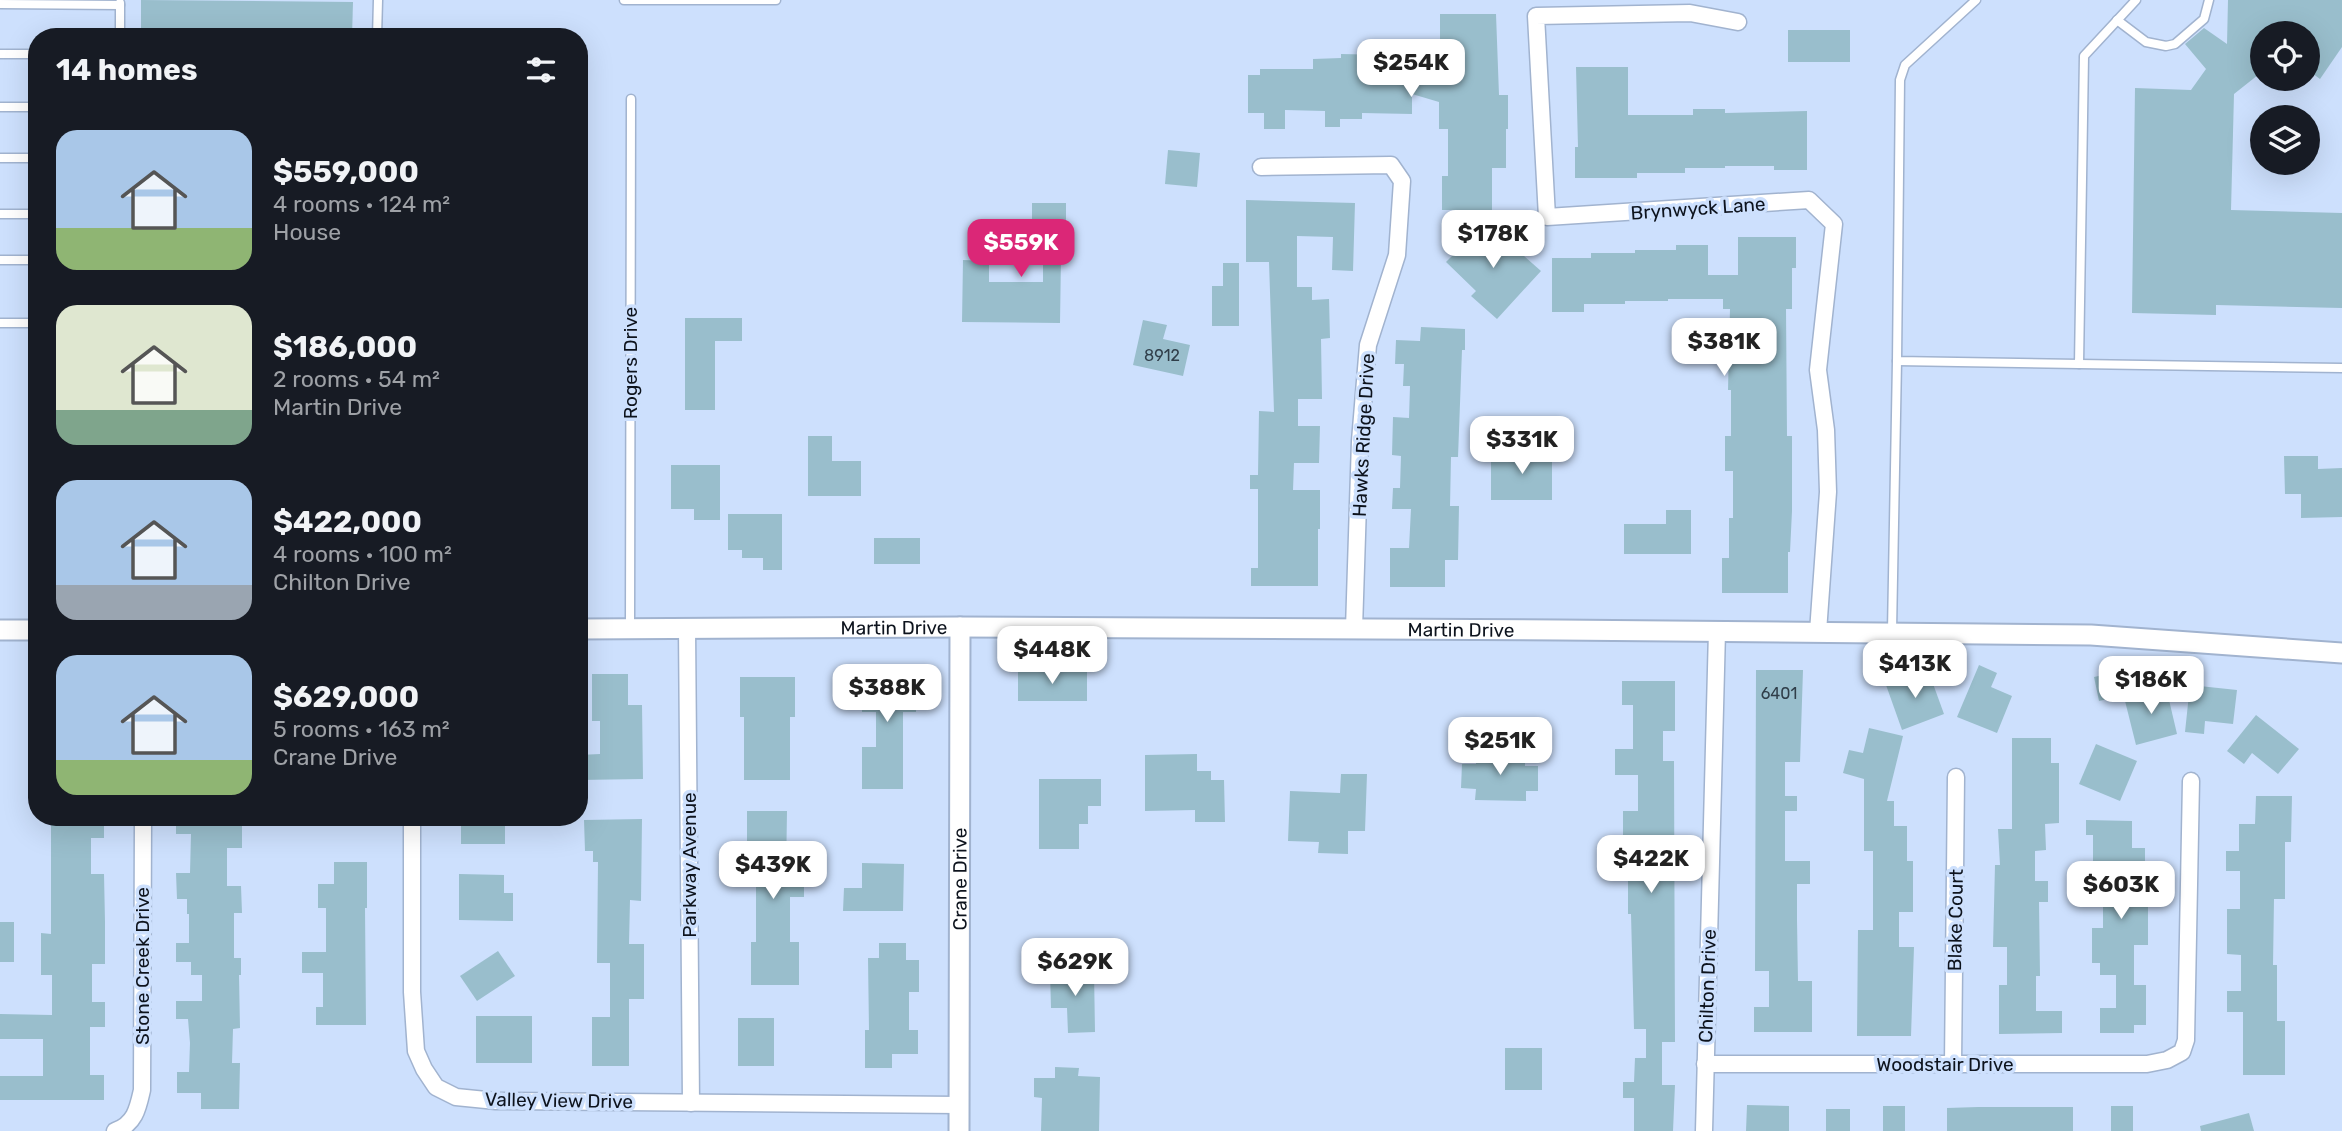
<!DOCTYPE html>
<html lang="en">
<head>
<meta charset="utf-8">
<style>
  body { margin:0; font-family:Rubik,sans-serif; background:#20242c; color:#f1f3f6; height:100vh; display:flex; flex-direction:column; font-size:26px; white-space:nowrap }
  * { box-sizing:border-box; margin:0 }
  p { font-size:23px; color:#9ea1a6 }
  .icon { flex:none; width:38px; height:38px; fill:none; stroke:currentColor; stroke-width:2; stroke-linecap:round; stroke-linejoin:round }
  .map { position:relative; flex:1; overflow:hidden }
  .side { position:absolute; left:28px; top:28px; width:560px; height:798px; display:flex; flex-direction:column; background:#171b24; border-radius:28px; box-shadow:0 7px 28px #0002 }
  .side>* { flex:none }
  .buttons { position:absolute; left:2250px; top:21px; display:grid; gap:14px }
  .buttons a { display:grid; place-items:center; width:70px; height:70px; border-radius:50%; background:#171b24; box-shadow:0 7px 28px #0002; font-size:35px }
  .price { position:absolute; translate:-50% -60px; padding:0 16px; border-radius:14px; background:#fff; color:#222; font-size:23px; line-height:46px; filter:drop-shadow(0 2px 4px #0008) }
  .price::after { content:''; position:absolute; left:50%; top:42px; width:21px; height:16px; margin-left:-10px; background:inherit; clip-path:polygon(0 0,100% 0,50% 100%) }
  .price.on { background:#db2777; color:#fff }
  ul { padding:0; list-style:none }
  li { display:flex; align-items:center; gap:21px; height:175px; padding:0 28px }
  li span { display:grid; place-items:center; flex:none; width:196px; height:140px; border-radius:21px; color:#555 }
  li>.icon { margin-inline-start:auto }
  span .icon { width:84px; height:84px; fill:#fffc; stroke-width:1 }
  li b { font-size:30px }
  h2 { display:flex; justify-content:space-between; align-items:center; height:84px; padding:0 28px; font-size:30px }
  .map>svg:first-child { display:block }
  .building { fill:#99becc }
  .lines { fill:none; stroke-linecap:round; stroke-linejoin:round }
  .service-casing { stroke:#a1b3cf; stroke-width:11 }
  .minor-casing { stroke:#a1b3cf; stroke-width:19 }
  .tertiary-casing { stroke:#a1b3cf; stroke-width:23 }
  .service { stroke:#fff; stroke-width:8 }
  .minor { stroke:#fff; stroke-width:16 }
  .tertiary { stroke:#fff; stroke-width:19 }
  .labels { text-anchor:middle; stroke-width:7; stroke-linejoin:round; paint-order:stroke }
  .number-label { font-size:16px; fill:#303e49 }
  .street-label { font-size:19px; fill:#0d131d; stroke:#cde0fd }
</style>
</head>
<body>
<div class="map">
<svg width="2342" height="1131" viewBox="0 0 2342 1131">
  <rect width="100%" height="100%" fill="#cde0fd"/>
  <g class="building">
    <polygon points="141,0 353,2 352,37 141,37"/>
    <polygon points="2228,0 2342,0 2342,47 2320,79 2308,70 2308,33 2263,33 2263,71 2234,94 2231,210 2342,213 2342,308 2216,305 2216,315 2132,313 2135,88 2191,90 2206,69 2185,44 2204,28 2227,44"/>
    <polygon points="1440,14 1496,14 1499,95 1508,95 1508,129 1506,129 1506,168 1492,168 1492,210 1442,210 1442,176 1448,176 1448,129 1439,129 1439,102 1412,94 1412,114 1362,113 1362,119 1340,119 1340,127 1325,127 1325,111 1285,110 1285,129 1264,129 1264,113 1248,113 1248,75 1260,75 1260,69 1313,69 1313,59 1341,58 1341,54 1440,56"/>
    <rect x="1788" y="30" width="62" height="32"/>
    <polygon points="1576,67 1628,67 1628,115 1693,115 1693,109 1725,109 1725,113 1807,111 1807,170 1774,170 1774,166 1725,166 1725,168 1685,168 1685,173 1637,173 1637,178 1575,178 1575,147 1578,147"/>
    <polygon points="1168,150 1200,153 1197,187 1165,184"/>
    <polygon points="1246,200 1355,203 1353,271 1332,270 1333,237 1297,236 1297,287 1312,287 1312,300 1329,299 1330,338 1321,339 1322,399 1298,399 1298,426 1320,426 1319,463 1294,463 1293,490 1320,490 1320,529 1318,529 1318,586 1251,586 1251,568 1258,568 1258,489 1250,489 1250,475 1258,475 1259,411 1274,412 1269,262 1246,262"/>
    <polygon points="1032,203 1066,203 1066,257 1061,257 1060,323 962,322 963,260 989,261 989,282 1043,282 1043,247 1032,247"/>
    <polygon points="1485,223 1512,251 1515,248 1541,271 1497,319 1471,296 1476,291 1446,262"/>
    <polygon points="1738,237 1796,237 1796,268 1792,268 1792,309 1786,309 1787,436 1792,436 1792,511 1790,552 1788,552 1788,593 1722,593 1722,558 1729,558 1729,518 1733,518 1733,471 1725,471 1725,436 1731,436 1731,390 1728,390 1730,309 1723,309 1723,299 1668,299 1668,301 1625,301 1625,304 1584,304 1584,312 1552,312 1552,258 1591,258 1591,253 1635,253 1635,250 1676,250 1676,245 1708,245 1708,275 1738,275"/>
    <polygon points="1223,263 1239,263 1239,326 1212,326 1212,286 1223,286"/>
    <polygon points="685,318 742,318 742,341 715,341 715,410 685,410"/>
    <polygon points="1143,320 1167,325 1163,339 1190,345 1183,376 1133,365"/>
    <polygon points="1421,327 1465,329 1465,350 1462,350 1458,457 1451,457 1450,506 1459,506 1458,560 1445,560 1445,587 1390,587 1390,548 1409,548 1411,509 1392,509 1393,488 1400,488 1401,456 1392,455 1393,417 1409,418 1410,386 1403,386 1404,364 1395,364 1396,340 1420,341"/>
    <polygon points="808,436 832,436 832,461 861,461 861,496 808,496"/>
    <rect x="1491" y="451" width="61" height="49"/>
    <polygon points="2284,456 2318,456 2318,469 2342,468 2342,517 2301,518 2301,494 2285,494"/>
    <polygon points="671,465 720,465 720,520 694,520 694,509 671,509"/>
    <polygon points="1666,510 1691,510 1691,554 1624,554 1624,524 1666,524"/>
    <polygon points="728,514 782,514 782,570 763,570 763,558 742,558 742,550 728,550"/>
    <rect x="874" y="538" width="46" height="26"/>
    <polygon points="1979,665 1997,673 1991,687 2012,696 1997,733 1957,717"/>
    <polygon points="862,668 916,668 916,712 903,712 903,789 862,789 862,747 876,747 876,712 862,712"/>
    <polygon points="1756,670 1803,670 1800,762 1785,762 1785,796 1797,796 1797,811 1785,811 1785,861 1810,861 1810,884 1797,884 1797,920 1798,981 1812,981 1812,1032 1754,1032 1754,1007 1769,1007 1769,971 1755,971"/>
    <polygon points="1928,670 1944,714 1902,730 1886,685"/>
    <rect x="1018" y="672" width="69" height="29"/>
    <polygon points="2112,673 2117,697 2099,701 2094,677"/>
    <polygon points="592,674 628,674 628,705 642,705 643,779 579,780 579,755 600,754 600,721 592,721"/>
    <polygon points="740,677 795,677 795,717 790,717 790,780 744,780 744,717 740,717"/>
    <polygon points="1622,681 1675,681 1675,731 1663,731 1663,761 1674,761 1675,1042 1662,1042 1662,1085 1675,1085 1673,1131 1634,1131 1634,1098 1623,1098 1623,1082 1634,1082 1635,1058 1646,1058 1646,1029 1634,1029 1631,914 1628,914 1628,854 1623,854 1623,811 1638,811 1638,775 1615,775 1615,749 1633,749 1633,705 1622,705"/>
    <polygon points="2190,685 2237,690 2233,724 2205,721 2204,734 2185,732"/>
    <polygon points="2166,687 2177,734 2136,745 2124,697"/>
    <polygon points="2256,715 2299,749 2278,774 2252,753 2244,764 2227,751"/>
    <polygon points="1869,728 1903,736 1887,801 1894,801 1894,826 1907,826 1907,861 1913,861 1913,912 1899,912 1899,947 1914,947 1911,1036 1857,1036 1858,930 1873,930 1873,851 1864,851 1864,779 1843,773 1849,750 1863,753"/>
    <polygon points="2012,738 2051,738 2051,763 2059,763 2059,823 2045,824 2046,850 2035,851 2035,881 2048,881 2048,902 2039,902 2040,976 2036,976 2036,1011 2062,1011 2062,1033 1999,1034 1999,985 2007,985 2007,947 1993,947 1995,865 2000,865 1998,829 2012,829"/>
    <polygon points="2096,744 2137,761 2120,801 2079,784"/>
    <polygon points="1476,752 1525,752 1525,766 1538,766 1538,791 1526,791 1526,801 1475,800 1476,789 1461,788 1462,764 1476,764"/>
    <polygon points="1197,754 1197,771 1211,771 1211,780 1224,780 1225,822 1195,822 1195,810 1145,811 1145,755"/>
    <polygon points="1341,774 1367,774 1365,831 1348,831 1348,854 1318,853 1319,842 1288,841 1290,791 1340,793"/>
    <polygon points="1039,779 1101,779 1101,806 1088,806 1088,824 1079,824 1079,849 1039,849"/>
    <polygon points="2256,796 2292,796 2291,842 2285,842 2285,899 2274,899 2273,965 2277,965 2277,1021 2285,1021 2285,1075 2243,1075 2243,1012 2227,1012 2227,991 2241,991 2241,955 2227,954 2227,909 2240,909 2240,871 2226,871 2226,851 2239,851 2239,824 2255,824"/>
    <polygon points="747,811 787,811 786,875 804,875 804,897 790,897 790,942 799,942 799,985 751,985 751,942 756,942 756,859 747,859"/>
    <polygon points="51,817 104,817 104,838 91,838 91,874 104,874 105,922 105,964 92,964 92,1002 105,1002 105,1027 90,1027 90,1075 104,1075 104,1100 0,1100 0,1076 43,1076 43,1039 0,1039 0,1014 52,1015 52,975 41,975 41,933 51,934"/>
    <polygon points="176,817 242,817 242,848 227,848 227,886 241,886 242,913 234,913 234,958 241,958 241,975 239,975 240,1028 233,1029 232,1063 240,1063 239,1109 201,1109 201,1093 177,1093 177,1072 189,1072 190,1043 188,1019 176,1019 176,1001 202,1001 202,975 191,975 191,962 176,962 176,943 189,943 189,914 187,914 187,899 177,899 176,873 190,873 191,834 176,834"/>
    <rect x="461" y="817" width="44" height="27"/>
    <polygon points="642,819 641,901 630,900 629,944 644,944 644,999 629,999 629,1066 592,1066 592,1017 610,1017 610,963 597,963 598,862 593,862 593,851 585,851 584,820"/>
    <polygon points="2086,820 2132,821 2132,848 2145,848 2145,871 2148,871 2148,945 2134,945 2134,985 2146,985 2146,1025 2134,1025 2134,1033 2100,1033 2100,1008 2116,1008 2116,975 2100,975 2100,963 2092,963 2092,928 2103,928 2103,864 2093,864 2093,835 2086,835"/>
    <polygon points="334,862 367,862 367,908 365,908 366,1025 316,1025 316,1007 323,1007 323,973 302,973 302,952 326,952 326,908 318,908 318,884 334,884"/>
    <polygon points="862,863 904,864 903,911 843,911 844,888 862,888"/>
    <polygon points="459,874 504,875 504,893 513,893 513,921 459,920"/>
    <rect x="0" y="922" width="14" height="40"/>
    <polygon points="879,943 906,943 906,960 919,960 919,992 909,992 909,1030 918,1030 918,1054 892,1054 892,1068 865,1068 865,1030 869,1030 868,958 879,958"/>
    <polygon points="498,951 515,976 477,1001 460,976"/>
    <polygon points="1050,971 1094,971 1095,1032 1068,1033 1067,1008 1051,1008"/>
    <rect x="476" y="1016" width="56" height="47"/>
    <rect x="738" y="1018" width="36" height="48"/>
    <rect x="1505" y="1048" width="37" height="42"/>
    <polygon points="1055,1067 1079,1068 1078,1076 1100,1077 1099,1131 1041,1131 1042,1098 1034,1097 1034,1078 1055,1078"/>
    <polygon points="1747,1105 1789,1106 1789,1131 1746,1131"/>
    <rect x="1883" y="1106" width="22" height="25"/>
    <rect x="2111" y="1106" width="22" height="25"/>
    <polygon points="1978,1107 2073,1107 2073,1131 1947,1131 1947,1108"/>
    <rect x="1826" y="1109" width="24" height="22"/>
    <polygon points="2249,1113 2254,1131 2201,1131 2200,1126"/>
  </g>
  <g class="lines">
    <defs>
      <g id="service">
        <polyline points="624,0 776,0"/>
        <polyline points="1976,0 1905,65 1900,80 1897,361 2079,364 2084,56 2136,0"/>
        <polyline points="0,4 120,5"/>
        <polyline points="2117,20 2146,42 2166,46 2175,44 2204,19 2209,0"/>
        <polyline points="120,37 120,3"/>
        <polyline points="377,37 378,0"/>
        <polyline points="0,54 37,54"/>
        <polyline points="0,107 37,107"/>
        <polyline points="0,158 37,158"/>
        <polyline points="0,214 37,214"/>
        <polyline points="0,260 37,260"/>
        <polyline points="0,323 37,323"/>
        <polyline points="2079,364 2342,368"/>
        <polyline points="630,628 631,99"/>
        <polyline points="1892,631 1897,361"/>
      </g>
      <g id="minor">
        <polyline points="1738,22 1690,13 1536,16 1547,217 1809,200 1834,224 1818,370 1826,430 1828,492 1818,632"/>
        <polyline points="1261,167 1391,165 1402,181 1397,255 1368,345 1360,441 1354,629"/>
        <polyline points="687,628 691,1103"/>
        <polyline points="412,817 412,992 416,1051 424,1069 436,1087 456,1097 496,1101 959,1105"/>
        <polyline points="1705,1064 2147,1064 2167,1060 2182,1052 2186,1040 2191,781"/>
        <polyline points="1953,1064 1956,777"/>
        <path d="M115,1131C135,1124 138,1108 142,1090L143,817"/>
        <polyline points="1704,1131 1717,631"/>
      </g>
      <g id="tertiary">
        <path id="s1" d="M579,629L960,627L1559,630L2091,635L2342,653"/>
        <polyline points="0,630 37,630"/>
        <path id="s2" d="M959,1131L960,627"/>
      </g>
    </defs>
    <use href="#service" class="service-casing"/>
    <use href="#minor" class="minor-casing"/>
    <use href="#tertiary" class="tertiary-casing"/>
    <use href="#service" class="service"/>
    <use href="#minor" class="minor"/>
    <use href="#tertiary" class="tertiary"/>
  </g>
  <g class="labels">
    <g class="number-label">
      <text x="1162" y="361">8912</text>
      <text x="1779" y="699">6401</text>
    </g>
    <g class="street-label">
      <text transform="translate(1698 208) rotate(-4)" y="7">Brynwyck Lane</text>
      <text transform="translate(630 363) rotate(-90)" y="7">Rogers Drive</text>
      <text transform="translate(1363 435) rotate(-87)" y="7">Hawks Ridge Drive</text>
      <text dy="7" stroke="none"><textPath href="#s1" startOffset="315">Martin Drive</textPath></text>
      <text dy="7" stroke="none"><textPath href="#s1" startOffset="882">Martin Drive</textPath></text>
      <text transform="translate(689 865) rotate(-90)" y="7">Parkway Avenue</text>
      <text dy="7" stroke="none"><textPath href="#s2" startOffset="252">Crane Drive</textPath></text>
      <text transform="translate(1955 920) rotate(-89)" y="7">Blake Court</text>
      <text transform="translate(142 966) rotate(-90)" y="7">Stone Creek Drive</text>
      <text transform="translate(1707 986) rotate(-88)" y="7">Chilton Drive</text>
      <text x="1945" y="1071">Woodstair Drive</text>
      <text transform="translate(559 1100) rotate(1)" y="7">Valley View Drive</text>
    </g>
  </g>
</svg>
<div class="buttons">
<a><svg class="icon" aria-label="locate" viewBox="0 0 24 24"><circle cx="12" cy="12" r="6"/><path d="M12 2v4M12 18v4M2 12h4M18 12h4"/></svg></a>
<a><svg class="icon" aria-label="layers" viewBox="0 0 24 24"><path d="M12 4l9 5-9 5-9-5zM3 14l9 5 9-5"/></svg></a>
</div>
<b class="price" style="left:1411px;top:99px">$254K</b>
<b class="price" style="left:1493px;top:270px">$178K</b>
<b class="price on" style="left:1021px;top:279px">$559K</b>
<b class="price" style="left:1724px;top:378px">$381K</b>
<b class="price" style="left:1522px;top:476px">$331K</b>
<b class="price" style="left:1052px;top:686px">$448K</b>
<b class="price" style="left:1915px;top:700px">$413K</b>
<b class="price" style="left:2151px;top:716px">$186K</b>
<b class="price" style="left:887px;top:724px">$388K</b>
<b class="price" style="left:1500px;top:777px">$251K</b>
<b class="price" style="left:1651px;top:895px">$422K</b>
<b class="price" style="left:773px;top:901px">$439K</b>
<b class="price" style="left:2121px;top:921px">$603K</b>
<b class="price" style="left:1075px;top:998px">$629K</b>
<section class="side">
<h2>14 homes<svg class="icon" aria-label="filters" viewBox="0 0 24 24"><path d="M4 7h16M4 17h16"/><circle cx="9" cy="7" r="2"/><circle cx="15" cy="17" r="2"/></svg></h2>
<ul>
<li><span style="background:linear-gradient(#a9c7e8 70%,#8fb573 0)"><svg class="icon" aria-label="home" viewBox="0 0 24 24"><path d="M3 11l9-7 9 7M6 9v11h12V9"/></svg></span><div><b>$559,000</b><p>4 rooms · 124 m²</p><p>House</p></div></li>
<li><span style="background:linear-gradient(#dfe7d0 75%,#7fa58c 0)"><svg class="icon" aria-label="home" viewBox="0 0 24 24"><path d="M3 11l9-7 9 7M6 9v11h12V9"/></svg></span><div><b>$186,000</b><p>2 rooms · 54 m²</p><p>Martin Drive</p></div></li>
<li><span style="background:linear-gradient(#a9c7e8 75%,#9aa5b1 0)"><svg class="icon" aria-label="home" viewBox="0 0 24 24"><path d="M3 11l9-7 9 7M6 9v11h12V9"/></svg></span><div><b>$422,000</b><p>4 rooms · 100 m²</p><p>Chilton Drive</p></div></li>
<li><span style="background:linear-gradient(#a9c7e8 75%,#8fb573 0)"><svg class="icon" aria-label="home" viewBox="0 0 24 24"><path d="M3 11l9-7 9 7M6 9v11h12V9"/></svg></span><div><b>$629,000</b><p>5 rooms · 163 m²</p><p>Crane Drive</p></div></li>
</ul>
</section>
</div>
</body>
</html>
